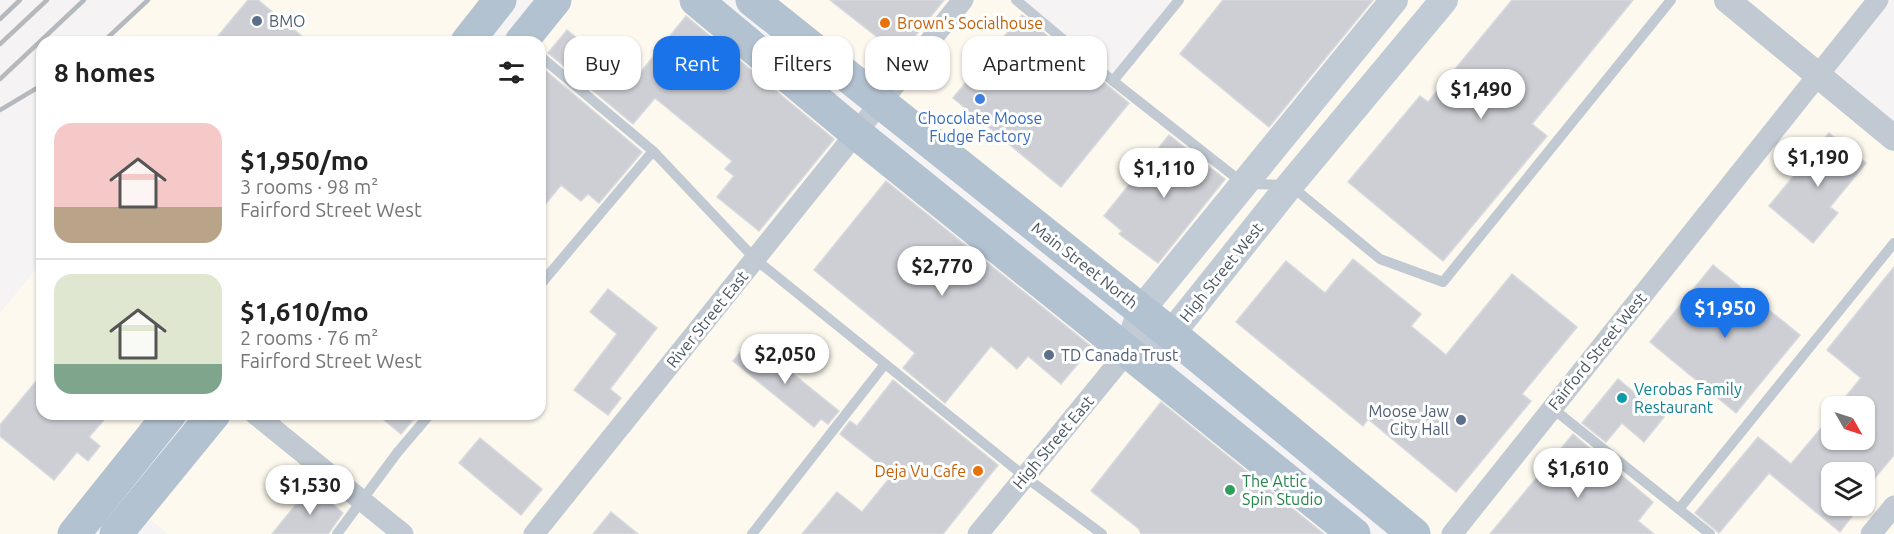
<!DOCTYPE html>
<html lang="en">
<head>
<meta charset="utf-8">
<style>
  body { margin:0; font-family:Ubuntu,sans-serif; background:#f2f2f2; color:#222; height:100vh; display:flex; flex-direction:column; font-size:22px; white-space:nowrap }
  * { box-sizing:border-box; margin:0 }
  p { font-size:20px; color:#767676 }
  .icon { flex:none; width:33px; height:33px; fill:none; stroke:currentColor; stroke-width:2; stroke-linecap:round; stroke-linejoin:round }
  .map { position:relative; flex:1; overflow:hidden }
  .sheet { position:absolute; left:36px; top:36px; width:510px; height:384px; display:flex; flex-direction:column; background:#fff; border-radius:18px; box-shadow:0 2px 4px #0004 }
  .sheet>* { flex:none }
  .guide { position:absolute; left:564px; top:36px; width:570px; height:54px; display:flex; gap:12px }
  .needle { width:39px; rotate:129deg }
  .controls { position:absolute; left:1821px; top:396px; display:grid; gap:12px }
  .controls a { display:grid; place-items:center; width:54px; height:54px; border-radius:12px; background:#fff; box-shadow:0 2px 4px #0004; font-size:30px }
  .price { position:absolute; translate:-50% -51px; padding:0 14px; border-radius:21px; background:#fff; color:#222; font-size:20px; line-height:39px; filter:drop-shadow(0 2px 3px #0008) }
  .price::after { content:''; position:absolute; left:50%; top:36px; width:18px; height:14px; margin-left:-9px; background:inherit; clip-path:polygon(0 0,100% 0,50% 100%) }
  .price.selected { background:#1a73e8; color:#fff }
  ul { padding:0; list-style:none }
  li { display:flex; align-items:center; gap:18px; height:150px; padding:0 18px }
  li+li { border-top:2px solid #e0e0e0 }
  li span { display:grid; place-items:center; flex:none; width:168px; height:120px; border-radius:18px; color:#555 }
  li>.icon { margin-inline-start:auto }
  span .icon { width:72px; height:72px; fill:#fffc; stroke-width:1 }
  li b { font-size:26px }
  h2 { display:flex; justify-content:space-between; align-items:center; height:72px; padding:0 18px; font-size:26px }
  .pill { padding:0 21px; border-radius:18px; background:#fff; box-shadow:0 2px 4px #0004; font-size:21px; line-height:54px }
  .pill.selected { background:#1a73e8; color:#fff }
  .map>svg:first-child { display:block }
  .commercial { fill:#fdf9ef; fill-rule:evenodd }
  .building { fill:#cdcfd5; stroke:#d7d9de; stroke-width:1.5 }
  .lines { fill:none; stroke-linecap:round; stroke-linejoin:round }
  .service { stroke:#c1cad2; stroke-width:10 }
  .minor { stroke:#c1cad2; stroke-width:21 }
  .tertiary { stroke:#c1cad2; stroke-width:26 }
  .secondary { stroke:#c1cbd6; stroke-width:28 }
  .primary { stroke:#b3c2d1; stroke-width:33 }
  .rail { stroke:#b5b8bd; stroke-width:4.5 }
  .service-dot { fill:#5c6f8a; stroke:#fff; stroke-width:2 }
  .food-dot { fill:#e8710a; stroke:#fff; stroke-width:2 }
  .shop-dot { fill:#3f7fe0; stroke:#fff; stroke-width:2 }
  .culture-dot { fill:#0f9aa8; stroke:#fff; stroke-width:2 }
  .leisure-dot { fill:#2e9e5b; stroke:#fff; stroke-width:2 }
  .labels { text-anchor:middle; stroke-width:6; stroke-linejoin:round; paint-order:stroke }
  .service-label { font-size:16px; fill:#4e5e75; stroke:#fff; text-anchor:start }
  .food-label { font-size:16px; fill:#c56008; stroke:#fff; text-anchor:start }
  .shop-label { font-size:16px; fill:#366cbe; stroke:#fff }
  .street-label { font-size:16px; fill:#4a5661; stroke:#fff }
  .culture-label { font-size:16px; fill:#0d838f; stroke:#fff; text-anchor:start }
  .leisure-label { font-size:16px; fill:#27864d; stroke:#fff; text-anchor:start }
</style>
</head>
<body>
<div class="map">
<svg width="1894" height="534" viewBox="0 0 1894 534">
  <rect width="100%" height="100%" fill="#f5f3f3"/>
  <g class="commercial">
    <polygon points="148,0 500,0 467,42 104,41"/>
    <polygon points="555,0 696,0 1354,534 168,534 137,509 214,414 540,414 540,42"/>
    <path d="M752,0H1016L1113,81L1179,0H1878L1817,75L1894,138V534H1414ZM1832,406H1864V440H1832ZM1832,472H1864V506H1832Z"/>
    <polygon points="42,261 42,414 170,414 74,534 0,534 0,313"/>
  </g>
  <g class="building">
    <polygon points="248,0 258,0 309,42 213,42"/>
    <polygon points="830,0 944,0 900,55"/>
    <polygon points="1223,0 1373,0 1269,127 1180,54"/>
    <polygon points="1512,0 1633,0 1532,124 1547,136 1443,261 1348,182 1420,96 1428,102"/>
    <polygon points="1022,15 1129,103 1061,187 953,98"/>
    <polygon points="686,16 834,139 759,231 717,197 734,176 725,169 732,161 655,98 633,124 548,53 567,30 632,83"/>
    <polygon points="546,71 642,152 599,203 588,194 581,201 561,185 540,211 540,79"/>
    <polygon points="1829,133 1866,163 1830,207 1838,213 1813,243 1769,206"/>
    <polygon points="1169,135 1225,179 1158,263 1119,234 1122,231 1104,216"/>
    <polygon points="886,181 1092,347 1061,384 1028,356 1017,369 991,346 945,403 903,368 915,353 814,270"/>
    <polygon points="1353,259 1421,314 1411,326 1446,355 1512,274 1577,327 1522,394 1531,401 1456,492 1368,419 1363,426 1236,322 1286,261 1325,293"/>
    <polygon points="1713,265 1800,335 1736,413 1650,342"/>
    <polygon points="1894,267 1894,455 1864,491 1864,472 1832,472 1832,506 1841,506 1853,515 1840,532 1769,473 1719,533 1695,513 1758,437 1791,464 1832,415 1832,440 1864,440 1864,406 1838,406 1861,378 1827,350"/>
    <polygon points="608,289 657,328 610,389 621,398 608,415 574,390 617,334 590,312"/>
    <polygon points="751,340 839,411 828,424 821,419 814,427 733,361"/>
    <polygon points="42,374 42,414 109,414 89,437 100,446 88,461 77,452 54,480 0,436 0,425"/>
    <polygon points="1618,379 1664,417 1644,442 1622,423 1606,442 1582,423"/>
    <polygon points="893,380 998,465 943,534 802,534 837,492 862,512 892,475 840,434 850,421 857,426"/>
    <polygon points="1161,402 1324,534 1141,534 1139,529 1091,491"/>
    <polygon points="377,414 418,414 401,434"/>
    <polygon points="1573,434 1653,502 1638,521 1654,534 1490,534"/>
    <polygon points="480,438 542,489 521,515 459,463"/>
    <polygon points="311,486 343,513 328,534 272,534"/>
    <polygon points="611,512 638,534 593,534"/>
  </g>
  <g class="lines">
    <g class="service">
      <polyline points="1016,0 1113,81 1244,184 1290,185 1380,259 1443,282 1671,0"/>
      <polyline points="540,56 653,151 755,259 1024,476 1102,534"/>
      <polyline points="1113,81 1179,0"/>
      <polyline points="540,285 653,151"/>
      <polyline points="1552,408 1710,534"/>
      <polyline points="1679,509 1894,243"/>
      <polyline points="337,534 397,453 430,414"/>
      <polyline points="752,534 885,364"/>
    </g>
    <g class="minor">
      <polyline points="255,414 403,534"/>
      <polyline points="534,534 963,0"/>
      <polyline points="978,534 1128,351"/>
      <polyline points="1452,534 1878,0"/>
      <polyline points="1871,534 1894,506"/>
    </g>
    <polyline class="tertiary" points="1727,0 1894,138"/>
    <g class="secondary">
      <polyline points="1134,332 1141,310 1394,0"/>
      <polyline points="1128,351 1171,334 1290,185 1444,0"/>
    </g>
    <g class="primary">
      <polyline points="696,0 856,133 1354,534"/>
      <polyline points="752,0 1171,334 1414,534"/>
      <polyline points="467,42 500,0"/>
      <polyline points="521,42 555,0"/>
      <polyline points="74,534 170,414"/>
      <polyline points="116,534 214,414"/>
    </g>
    <g class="rail">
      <polyline points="0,19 20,0"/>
      <polyline points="103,42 148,0"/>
      <polyline points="0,44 47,0"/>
      <polyline points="0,79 84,0"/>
      <polyline points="0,110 42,85"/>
    </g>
  </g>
  <g class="service-dot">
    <circle cx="257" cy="21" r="6"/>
    <circle cx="1049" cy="355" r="6"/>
    <circle cx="1461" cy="420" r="6"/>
  </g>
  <g class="food-dot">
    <circle cx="885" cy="23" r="6"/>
    <circle cx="978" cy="471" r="6"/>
  </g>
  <circle class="shop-dot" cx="980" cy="99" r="6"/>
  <circle class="culture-dot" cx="1622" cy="398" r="6"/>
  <circle class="leisure-dot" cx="1230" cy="490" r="6"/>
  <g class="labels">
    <g class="service-label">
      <text x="269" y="27">BMO</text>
      <text x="1061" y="361">TD Canada Trust</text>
      <text x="1449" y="417" text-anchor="end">Moose Jaw<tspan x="1449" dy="18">City Hall</tspan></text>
    </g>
    <g class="food-label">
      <text x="897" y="29">Brown's Socialhouse</text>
      <text x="966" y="477" text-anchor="end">Deja Vu Cafe</text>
    </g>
    <g class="shop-label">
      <text x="980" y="124">Chocolate Moose<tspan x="980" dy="18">Fudge Factory</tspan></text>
    </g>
    <g class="street-label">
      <text transform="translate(1085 265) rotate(38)" y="6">Main Street North</text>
      <text transform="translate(1221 272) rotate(-51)" y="6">High Street West</text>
      <text transform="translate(707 319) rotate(-51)" y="6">River Street East</text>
      <text transform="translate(1597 351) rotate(-51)" y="6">Fairford Street West</text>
      <text transform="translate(1053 442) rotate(-50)" y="6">High Street East</text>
    </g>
    <g class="culture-label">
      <text x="1634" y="395">Verobas Family<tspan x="1634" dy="18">Restaurant</tspan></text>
    </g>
    <g class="leisure-label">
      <text x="1242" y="487">The Attic<tspan x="1242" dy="18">Spin Studio</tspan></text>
    </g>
  </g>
</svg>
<div class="controls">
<a><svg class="needle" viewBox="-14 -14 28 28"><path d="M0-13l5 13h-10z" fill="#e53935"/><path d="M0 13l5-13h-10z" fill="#767676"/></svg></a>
<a><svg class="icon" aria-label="layers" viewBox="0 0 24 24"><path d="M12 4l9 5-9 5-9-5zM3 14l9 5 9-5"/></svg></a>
</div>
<b class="price" style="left:1481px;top:120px">$1,490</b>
<b class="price" style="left:1818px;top:188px">$1,190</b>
<b class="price" style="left:1164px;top:199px">$1,110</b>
<b class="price" style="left:942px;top:297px">$2,770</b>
<b class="price selected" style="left:1725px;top:339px">$1,950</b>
<b class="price" style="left:785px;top:385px">$2,050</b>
<b class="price" style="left:1578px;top:499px">$1,610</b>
<b class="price" style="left:310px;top:516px">$1,530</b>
<div class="guide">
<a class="pill">Buy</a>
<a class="pill selected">Rent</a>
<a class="pill">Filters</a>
<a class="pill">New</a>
<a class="pill">Apartment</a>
</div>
<section class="sheet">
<h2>8 homes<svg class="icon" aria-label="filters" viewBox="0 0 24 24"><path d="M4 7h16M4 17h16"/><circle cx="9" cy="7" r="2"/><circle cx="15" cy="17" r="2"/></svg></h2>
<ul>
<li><span style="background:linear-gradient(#f6c9c9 70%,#b9a48a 0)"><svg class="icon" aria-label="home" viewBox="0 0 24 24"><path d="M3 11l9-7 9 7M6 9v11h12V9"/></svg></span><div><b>$1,950/mo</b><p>3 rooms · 98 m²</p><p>Fairford Street West</p></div></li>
<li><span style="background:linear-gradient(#dfe7d0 75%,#7fa58c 0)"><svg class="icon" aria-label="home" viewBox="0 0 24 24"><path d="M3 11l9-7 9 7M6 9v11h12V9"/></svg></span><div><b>$1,610/mo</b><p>2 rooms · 76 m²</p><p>Fairford Street West</p></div></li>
</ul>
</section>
</div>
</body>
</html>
